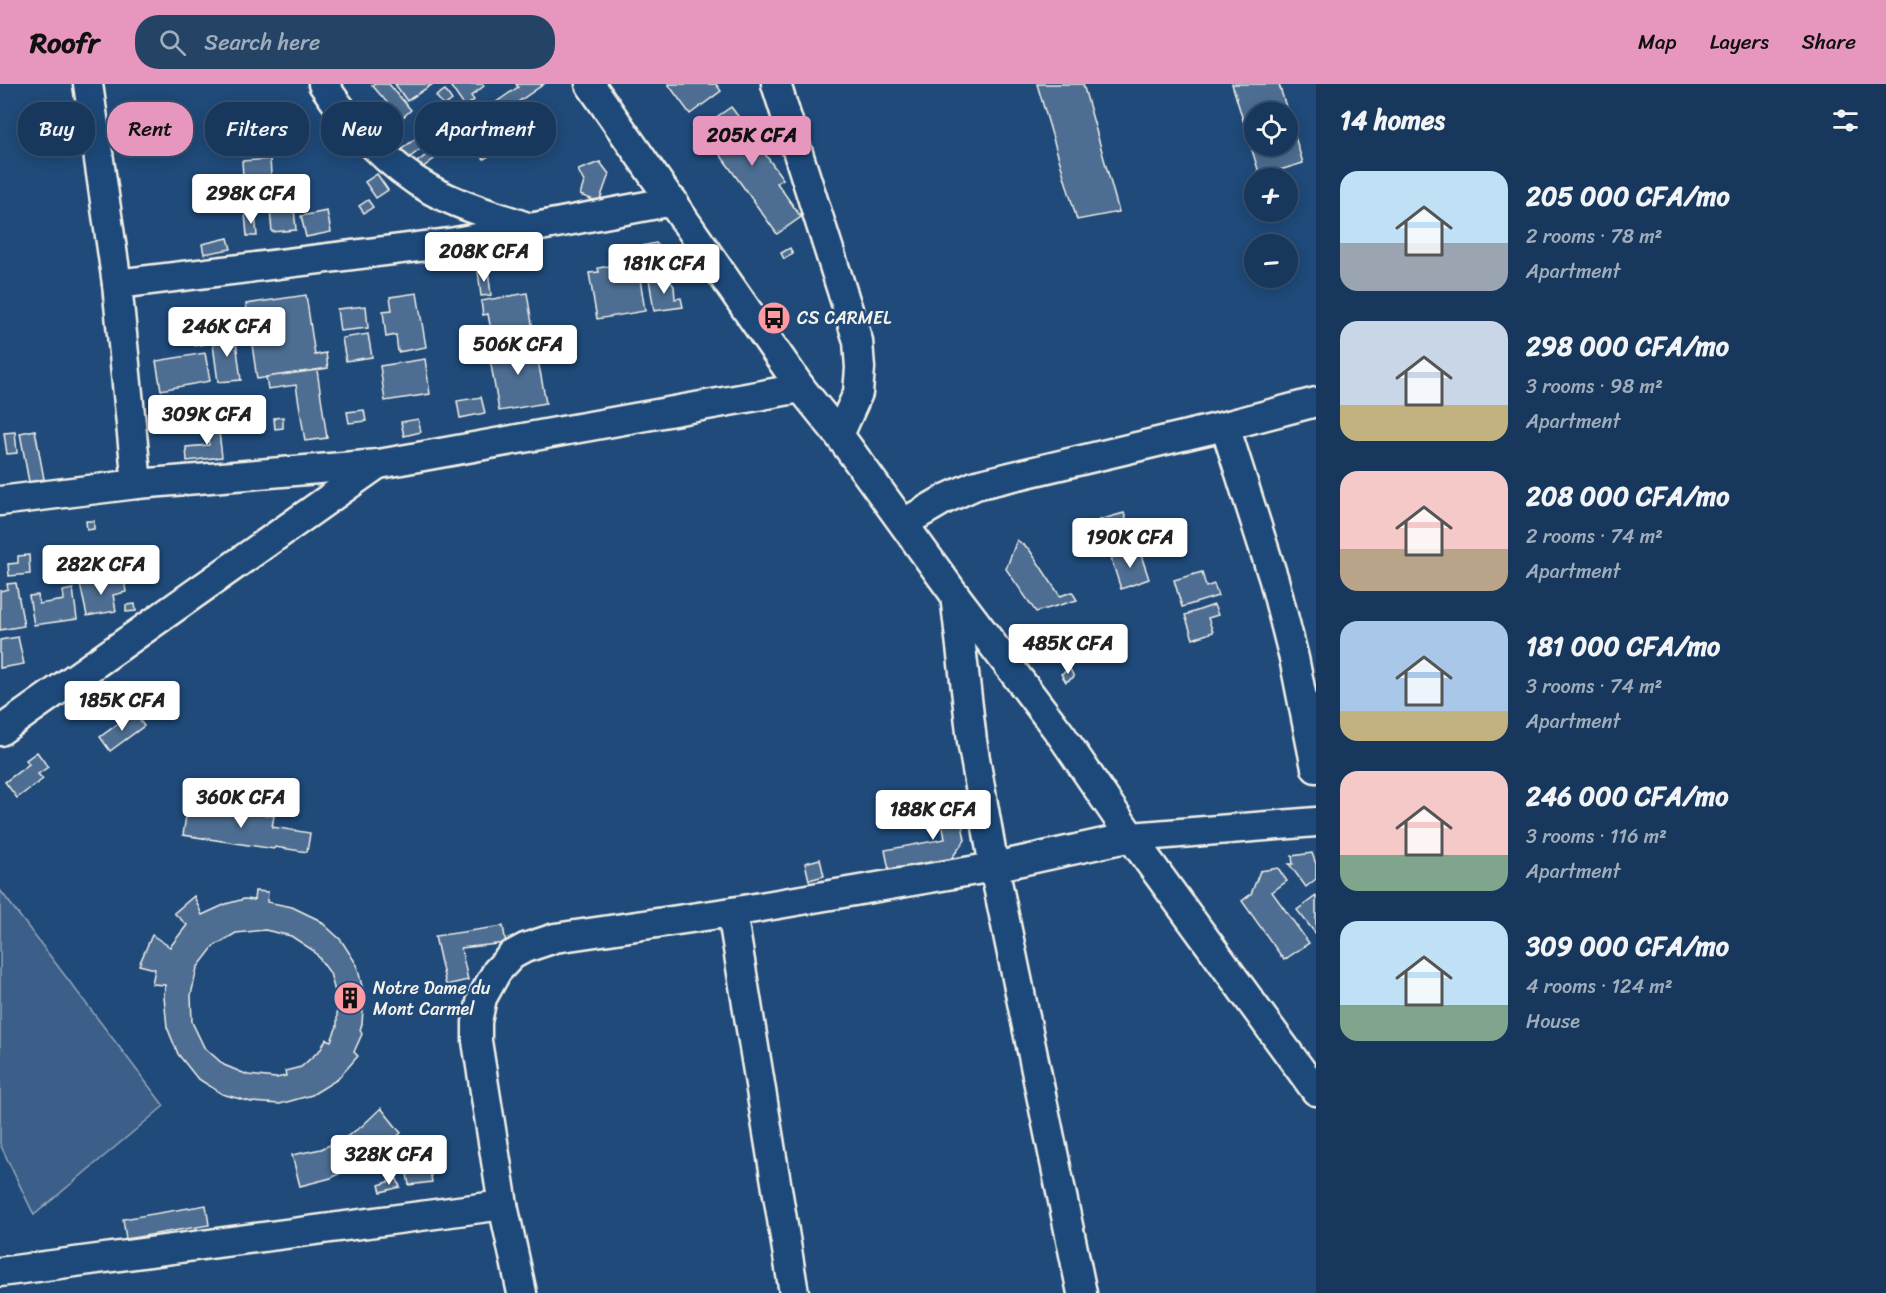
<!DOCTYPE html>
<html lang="en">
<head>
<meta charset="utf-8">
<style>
  body { margin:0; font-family:Sriracha,sans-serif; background:#244365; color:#f1f3f6; height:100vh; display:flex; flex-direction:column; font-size:22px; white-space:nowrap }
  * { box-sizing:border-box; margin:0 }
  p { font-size:20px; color:#9eacbb }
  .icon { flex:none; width:33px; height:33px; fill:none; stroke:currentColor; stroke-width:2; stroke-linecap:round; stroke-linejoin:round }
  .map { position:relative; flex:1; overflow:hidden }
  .panel { display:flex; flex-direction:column; background:#17385c; width:570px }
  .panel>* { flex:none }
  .guide { position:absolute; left:18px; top:18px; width:570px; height:54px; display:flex; gap:12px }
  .controls { position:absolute; left:1244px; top:18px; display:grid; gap:12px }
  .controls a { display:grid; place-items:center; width:54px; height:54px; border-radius:50%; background:#17385c; box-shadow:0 3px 15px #0003,0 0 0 2px #365272; font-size:30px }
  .price { position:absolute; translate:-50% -51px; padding:0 14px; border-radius:6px; background:#fff; color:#222; font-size:20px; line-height:39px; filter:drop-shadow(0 2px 3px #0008) }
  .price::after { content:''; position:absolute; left:50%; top:36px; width:18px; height:14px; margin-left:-9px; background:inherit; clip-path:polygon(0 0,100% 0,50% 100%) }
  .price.current { background:#e797bd; color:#111 }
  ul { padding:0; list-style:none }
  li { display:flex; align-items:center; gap:18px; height:150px; padding:0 24px }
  li span { display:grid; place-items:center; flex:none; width:168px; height:120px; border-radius:18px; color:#555 }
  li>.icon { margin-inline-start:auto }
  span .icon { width:72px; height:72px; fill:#fffc; stroke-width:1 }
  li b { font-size:26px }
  h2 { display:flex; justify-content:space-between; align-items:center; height:72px; padding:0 24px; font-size:26px }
  .chip { padding:0 21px; border-radius:24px; background:#17385c; box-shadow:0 3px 15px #0003,0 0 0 2px #365272; font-size:21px; line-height:54px }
  .chip.current { background:#e797bd; color:#111 }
  header { display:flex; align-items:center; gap:36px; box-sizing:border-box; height:84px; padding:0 30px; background:#e797bd; color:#111 }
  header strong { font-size:28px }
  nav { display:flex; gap:33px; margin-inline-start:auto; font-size:21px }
  .search { width:420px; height:54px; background:#244365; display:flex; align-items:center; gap:15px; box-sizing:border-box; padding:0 21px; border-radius:24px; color:#9eacbb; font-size:22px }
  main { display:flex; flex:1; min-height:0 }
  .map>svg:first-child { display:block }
  .green { fill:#3a5f88; stroke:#97a8b8; stroke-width:1.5 }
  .building { fill:#4d6e92; stroke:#f4f1e8; stroke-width:1.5; fill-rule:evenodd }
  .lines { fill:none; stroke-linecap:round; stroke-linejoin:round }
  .minor-casing { stroke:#f4f1e8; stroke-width:33 }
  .minor { stroke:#1f4a7a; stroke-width:28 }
  .labels { text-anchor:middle; stroke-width:5; stroke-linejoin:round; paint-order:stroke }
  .poi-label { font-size:18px; fill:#f4f1e8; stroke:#1f4a7a; text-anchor:start }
</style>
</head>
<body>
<header>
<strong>Roofr</strong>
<div class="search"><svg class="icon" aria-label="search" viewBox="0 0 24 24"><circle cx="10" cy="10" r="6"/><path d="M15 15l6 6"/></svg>Search here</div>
<nav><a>Map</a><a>Layers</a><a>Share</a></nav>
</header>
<main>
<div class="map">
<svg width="1316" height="1209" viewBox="0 0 1316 1209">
  <rect width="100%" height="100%" fill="#1f4a7a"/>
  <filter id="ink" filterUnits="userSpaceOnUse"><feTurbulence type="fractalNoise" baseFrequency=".0167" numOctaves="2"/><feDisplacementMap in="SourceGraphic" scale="12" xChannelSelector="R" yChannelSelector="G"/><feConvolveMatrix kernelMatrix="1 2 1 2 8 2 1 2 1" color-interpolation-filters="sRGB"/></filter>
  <g filter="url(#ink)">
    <polygon class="green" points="0,806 164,1022 34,1131 0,1060"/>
    <g class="building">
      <polygon points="374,0 389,0 411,26 401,35 372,1"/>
      <polygon points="395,0 433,0 407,17"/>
      <polygon points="455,0 483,0 484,2 471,12 474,16 465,23 451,3"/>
      <polygon points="516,0 544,0 479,45 472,35 518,3"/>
      <polygon points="668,0 716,0 721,7 690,30"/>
      <polygon points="1037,0 1083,0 1119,128 1077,136"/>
      <path d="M1232,0H1279L1303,79L1260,92ZM1254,28H1287V62H1254Z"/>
      <polygon points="445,6 452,16 444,22 436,12"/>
      <polygon points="731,23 744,40 747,38 755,49 767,41 772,49 761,57 769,68 765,70 783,95 777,99 801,133 777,150 701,44"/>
      <polygon points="446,31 453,40 409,74 402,65"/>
      <polygon points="459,45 466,53 458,61 450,52"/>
      <polygon points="479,50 493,69 484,75 471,57"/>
      <polygon points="433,66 438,72 422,84 417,78"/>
      <polygon points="270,75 272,105 244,107 242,77"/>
      <polygon points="600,78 609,90 599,118 580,111 584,98 578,86"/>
      <polygon points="377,90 388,106 376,114 365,98"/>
      <polygon points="292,92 293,102 287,103 286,93"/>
      <polygon points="293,113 296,146 272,148 269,115"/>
      <polygon points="368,116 373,123 364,129 359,122"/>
      <polygon points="327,127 331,148 306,153 301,132"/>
      <polygon points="255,129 257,152 247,152 245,130"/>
      <polygon points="228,154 231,165 204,170 202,160"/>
      <polygon points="656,159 664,168 665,173 644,177 641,162"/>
      <polygon points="790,164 793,170 784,175 781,169"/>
      <polygon points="627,179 627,183 638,182 645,227 597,235 589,189 599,188 598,184"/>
      <polygon points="488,186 491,211 481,212 478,187"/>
      <polygon points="667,193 674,202 675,215 681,214 683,223 654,227 649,195"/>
      <polygon points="417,209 426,263 398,268 396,251 386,253 383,227 392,226 390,213"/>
      <polygon points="527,209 533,246 492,252 488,230 483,231 481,217"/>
      <polygon points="306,211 315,271 326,269 328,284 257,295 246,220"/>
      <polygon points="366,222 368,244 340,247 337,225"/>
      <polygon points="214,236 215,243 206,245 205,238"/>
      <polygon points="235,250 241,296 218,298 212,253"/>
      <polygon points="368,250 372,273 346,277 342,254"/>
      <polygon points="205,251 206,260 195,262 193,252"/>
      <polygon points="534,255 546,319 499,327 489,269 508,266 508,260"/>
      <polygon points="205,269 210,297 161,306 156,277"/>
      <polygon points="425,275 430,310 385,317 380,282"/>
      <polygon points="317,286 327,354 305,357 296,301 268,305 266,293"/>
      <polygon points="481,313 485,329 460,334 457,317"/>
      <polygon points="364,326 366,337 349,339 347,328"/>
      <polygon points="283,333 283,344 275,345 274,334"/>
      <polygon points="418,335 421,348 404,352 401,338"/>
      <polygon points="218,340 222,373 187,377 186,363 209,361 206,341"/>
      <polygon points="35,346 44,395 29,398 20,349"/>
      <polygon points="15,348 17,369 7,370 4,349"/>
      <polygon points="1124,429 1130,448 1104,455 1099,436"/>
      <polygon points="86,437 94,437 94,445 87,446"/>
      <polygon points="1017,456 1029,465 1060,512 1072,508 1077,516 1036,528 1006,485"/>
      <polygon points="69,462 71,482 63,482 60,463"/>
      <polygon points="1139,465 1149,495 1121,505 1111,474"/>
      <polygon points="29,471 30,490 9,492 8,480 18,479 18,472"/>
      <polygon points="82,472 83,479 75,481 74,473"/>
      <polygon points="1202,488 1206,503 1214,500 1218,512 1182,523 1174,496"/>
      <polygon points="109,494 110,498 124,495 126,508 113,511 116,527 87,532 80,500"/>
      <polygon points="16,499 24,542 0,546 0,507 8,505 7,500"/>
      <polygon points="73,505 77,535 34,541 29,512 38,511 39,520 64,516 63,507"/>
      <polygon points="135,520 136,527 126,528 126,521"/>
      <polygon points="1214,521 1218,531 1208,534 1213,548 1193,555 1185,531"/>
      <polygon points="18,553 24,580 0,584 0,556"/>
      <polygon points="1070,585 1074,593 1066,598 1061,590"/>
      <polygon points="134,628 144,642 110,667 100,653"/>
      <polygon points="37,668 48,683 38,690 43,695 17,714 5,698 29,680 26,676"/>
      <polygon points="957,713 965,756 951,775 889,786 885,766 945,755 938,716"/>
      <polygon points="188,719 274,732 272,743 310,749 307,768 275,763 274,765 183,751"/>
      <polygon points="1312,769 1316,780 1316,795 1306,803 1289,780 1293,780 1292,772"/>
      <polygon points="820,775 824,792 809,796 805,779"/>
      <polygon points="1278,784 1287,797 1272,808 1309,859 1284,876 1242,817 1251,810 1260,787"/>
      <path d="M255,807L268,808L267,818L292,823L319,836L341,856L357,881L364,911L362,940L360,946L362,950L354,968L358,972L338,995L312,1011L280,1020L251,1018L222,1010L197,994L178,970L167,943L164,913L165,901L152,900L155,885L139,881L152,851L170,863L187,841L174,829L194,812L202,831L226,820L244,815L254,816ZM265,846L291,852L314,867L330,889L337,915V942L331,957L326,955L321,965L301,983L285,987L286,992L276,994L248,991L224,981L204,963L192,938L191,911L197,884L214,862L236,849Z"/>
      <polygon points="1316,812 1316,850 1297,826"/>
      <polygon points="503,842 506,859 461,864 468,896 446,901 435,852"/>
      <polygon points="381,1024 401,1049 383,1065 358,1080 331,1094 300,1102 292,1071 321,1065 343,1055 362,1042"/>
      <polygon points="430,1087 432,1098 409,1101 407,1090"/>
      <polygon points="397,1095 400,1103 381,1108 379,1101"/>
      <polygon points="206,1121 209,1141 126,1155 123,1135"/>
    </g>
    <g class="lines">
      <defs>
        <g id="minor">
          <polyline points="88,0 117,200 137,400"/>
          <path d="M323,0C349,39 389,83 431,106C462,123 497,132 530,144"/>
          <polyline points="590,0 801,304 839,351 955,511 1062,652 1131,753 1316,1007"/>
          <polyline points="776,0 858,257 860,284 858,309 839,351"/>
          <polyline points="117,200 450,159 673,117"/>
          <polyline points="1225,342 1274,496 1294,574 1316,684"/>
          <polyline points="0,417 137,400 379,380 801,304"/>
          <polyline points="904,439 945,415 976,401 1225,342 1316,318"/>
          <polyline points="955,511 972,657 994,783 1082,1209"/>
          <polyline points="0,647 378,380"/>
          <polyline points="732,828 794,1209"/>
          <polyline points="0,1188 503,1121"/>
          <polyline points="522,1209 503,1121 477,957 477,938 482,914 497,887 512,871 525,864 555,854 732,828 994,783 1131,753 1316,738"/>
        </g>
      </defs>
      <use href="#minor" class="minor-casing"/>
      <use href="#minor" class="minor"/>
    </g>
  </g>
  <defs>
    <symbol id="bus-disc" viewBox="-11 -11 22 22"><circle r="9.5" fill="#ff9aa2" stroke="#1f4a7a"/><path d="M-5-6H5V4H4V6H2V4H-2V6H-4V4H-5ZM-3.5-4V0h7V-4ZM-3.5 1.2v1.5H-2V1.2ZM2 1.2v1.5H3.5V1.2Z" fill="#111"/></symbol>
    <symbol id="building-disc" viewBox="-11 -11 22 22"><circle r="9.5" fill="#ff9aa2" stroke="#1f4a7a"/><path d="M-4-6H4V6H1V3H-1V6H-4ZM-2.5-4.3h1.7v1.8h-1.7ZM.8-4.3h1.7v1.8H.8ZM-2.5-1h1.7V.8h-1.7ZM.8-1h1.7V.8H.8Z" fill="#111"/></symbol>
  </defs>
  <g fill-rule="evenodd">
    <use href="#bus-disc" x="755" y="215" width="38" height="38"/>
    <use href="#building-disc" x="331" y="895" width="38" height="38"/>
  </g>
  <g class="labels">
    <g class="poi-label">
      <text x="797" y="240">CS CARMEL</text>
      <text x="373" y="910">Notre Dame du<tspan x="373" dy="21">Mont Carmel</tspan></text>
    </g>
  </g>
</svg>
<div class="controls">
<a><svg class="icon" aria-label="locate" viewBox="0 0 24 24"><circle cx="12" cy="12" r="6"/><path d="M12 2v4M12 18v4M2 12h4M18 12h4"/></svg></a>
<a>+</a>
<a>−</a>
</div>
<b class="price current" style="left:752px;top:83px">205K CFA</b>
<b class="price" style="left:251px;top:141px">298K CFA</b>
<b class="price" style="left:484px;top:199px">208K CFA</b>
<b class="price" style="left:664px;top:211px">181K CFA</b>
<b class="price" style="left:227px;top:274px">246K CFA</b>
<b class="price" style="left:518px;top:292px">506K CFA</b>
<b class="price" style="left:207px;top:362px">309K CFA</b>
<b class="price" style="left:1130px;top:485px">190K CFA</b>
<b class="price" style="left:101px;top:512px">282K CFA</b>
<b class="price" style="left:1068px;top:591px">485K CFA</b>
<b class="price" style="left:122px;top:648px">185K CFA</b>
<b class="price" style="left:241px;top:745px">360K CFA</b>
<b class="price" style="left:933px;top:757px">188K CFA</b>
<b class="price" style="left:389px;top:1102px">328K CFA</b>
<div class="guide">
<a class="chip">Buy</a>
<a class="chip current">Rent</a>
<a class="chip">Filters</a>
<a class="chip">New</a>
<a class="chip">Apartment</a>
</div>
</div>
<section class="panel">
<h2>14 homes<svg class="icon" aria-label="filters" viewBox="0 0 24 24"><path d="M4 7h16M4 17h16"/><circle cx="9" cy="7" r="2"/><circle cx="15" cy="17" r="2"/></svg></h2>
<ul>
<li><span style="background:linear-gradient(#bfe0f5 60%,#9aa5b1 0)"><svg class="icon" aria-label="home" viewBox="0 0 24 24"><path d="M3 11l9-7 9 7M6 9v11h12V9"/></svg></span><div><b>205 000 CFA/mo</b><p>2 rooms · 78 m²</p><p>Apartment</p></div></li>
<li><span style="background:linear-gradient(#c9d6e8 70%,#c2b280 0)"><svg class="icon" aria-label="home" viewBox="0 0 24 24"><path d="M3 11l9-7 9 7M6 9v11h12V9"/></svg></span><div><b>298 000 CFA/mo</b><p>3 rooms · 98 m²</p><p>Apartment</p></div></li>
<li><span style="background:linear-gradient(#f6c9c9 65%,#b9a48a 0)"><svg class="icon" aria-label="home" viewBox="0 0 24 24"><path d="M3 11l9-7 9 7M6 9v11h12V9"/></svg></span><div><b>208 000 CFA/mo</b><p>2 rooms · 74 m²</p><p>Apartment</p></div></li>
<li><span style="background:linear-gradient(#a9c7e8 75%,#c2b280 0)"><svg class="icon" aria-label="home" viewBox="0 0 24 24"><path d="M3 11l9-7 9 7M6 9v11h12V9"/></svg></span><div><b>181 000 CFA/mo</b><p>3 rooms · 74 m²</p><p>Apartment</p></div></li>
<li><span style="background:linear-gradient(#f6c9c9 70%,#7fa58c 0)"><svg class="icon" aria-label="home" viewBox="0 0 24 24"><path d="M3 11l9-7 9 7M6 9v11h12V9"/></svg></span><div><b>246 000 CFA/mo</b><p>3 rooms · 116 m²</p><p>Apartment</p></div></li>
<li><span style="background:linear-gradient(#bfe0f5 70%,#7fa58c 0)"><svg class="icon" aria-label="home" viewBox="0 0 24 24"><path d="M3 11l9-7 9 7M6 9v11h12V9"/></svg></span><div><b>309 000 CFA/mo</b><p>4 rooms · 124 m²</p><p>House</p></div></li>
</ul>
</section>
</main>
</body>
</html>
